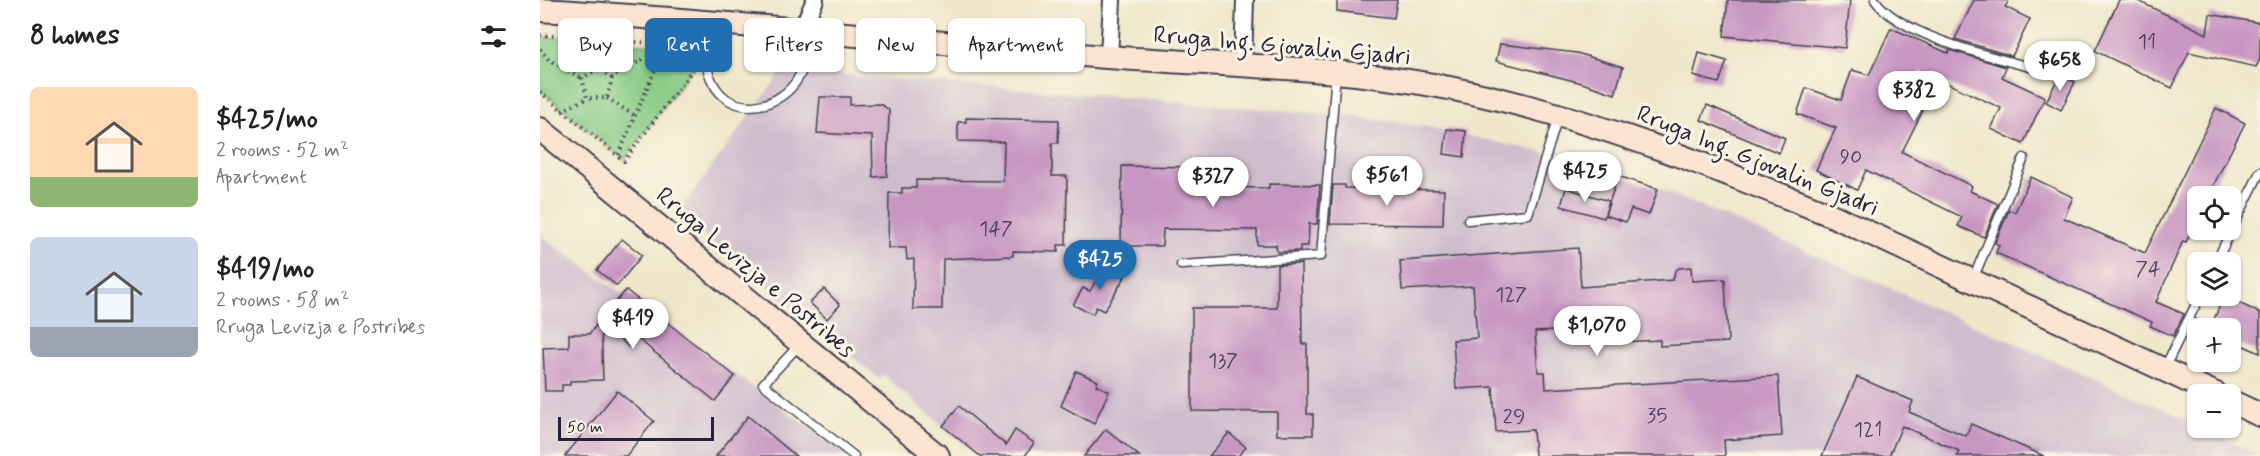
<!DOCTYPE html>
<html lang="en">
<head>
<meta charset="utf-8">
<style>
  body { margin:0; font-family:Mynerve,sans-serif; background:#f2f2f2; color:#222; height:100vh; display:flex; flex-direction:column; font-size:22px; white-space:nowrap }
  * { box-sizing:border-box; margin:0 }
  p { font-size:20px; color:#767676 }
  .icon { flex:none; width:33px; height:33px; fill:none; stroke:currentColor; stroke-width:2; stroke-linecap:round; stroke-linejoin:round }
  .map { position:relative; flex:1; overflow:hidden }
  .drawer { display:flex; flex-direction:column; background:#fff; width:540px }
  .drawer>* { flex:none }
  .hud { position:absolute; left:18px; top:18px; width:570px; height:54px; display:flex; gap:12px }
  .tools { position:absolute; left:1647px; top:186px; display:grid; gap:12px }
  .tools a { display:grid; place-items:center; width:54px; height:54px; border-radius:9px; background:#fff; box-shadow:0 2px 4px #0004; font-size:30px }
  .scale { position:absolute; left:18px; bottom:15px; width:156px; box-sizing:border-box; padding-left:6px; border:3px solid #22223b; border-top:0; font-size:16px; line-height:21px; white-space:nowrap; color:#22223b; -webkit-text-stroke:4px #fcf5e5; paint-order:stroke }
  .price { position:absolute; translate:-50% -51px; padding:0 14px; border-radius:21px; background:#fff; color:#222; font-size:20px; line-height:39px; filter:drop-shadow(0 2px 3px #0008) }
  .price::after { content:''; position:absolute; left:50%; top:36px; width:18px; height:14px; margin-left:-9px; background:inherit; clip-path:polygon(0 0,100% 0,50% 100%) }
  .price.current { background:#1f6fb2; color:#fff }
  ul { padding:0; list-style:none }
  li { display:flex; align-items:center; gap:18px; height:150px; padding:0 30px }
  li span { display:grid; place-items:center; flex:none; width:168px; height:120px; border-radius:9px; color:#555 }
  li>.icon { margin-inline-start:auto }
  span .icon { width:72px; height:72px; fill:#fffc; stroke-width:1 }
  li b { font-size:26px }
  h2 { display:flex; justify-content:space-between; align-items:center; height:72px; padding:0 30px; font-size:26px }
  .tag { padding:0 21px; border-radius:9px; background:#fff; box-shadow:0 2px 4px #0004; font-size:21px; line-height:54px }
  .tag.current { background:#1f6fb2; color:#fff }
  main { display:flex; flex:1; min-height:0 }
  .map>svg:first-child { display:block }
  .industrial { fill:#cfbdce }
  .green { fill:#85ca84; stroke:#547660; stroke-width:1.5 }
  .building { fill:#c796c2 }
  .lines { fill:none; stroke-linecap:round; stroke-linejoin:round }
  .lane-casing { stroke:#414051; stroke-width:11 }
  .street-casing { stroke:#414051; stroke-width:20 }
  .secondary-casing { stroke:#414051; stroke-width:26 }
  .path { stroke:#414051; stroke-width:4; stroke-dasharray:1.5 4.5; stroke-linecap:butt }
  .lane { stroke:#fff; stroke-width:8 }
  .street { stroke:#fff; stroke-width:16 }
  .secondary { stroke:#fde4d1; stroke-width:22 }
  .labels { text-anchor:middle; stroke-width:6; stroke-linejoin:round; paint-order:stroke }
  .number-label { font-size:21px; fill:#4b3f5d }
  .street-label { font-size:24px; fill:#22223b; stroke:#fcf5e5 }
</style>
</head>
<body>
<main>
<section class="drawer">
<h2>8 homes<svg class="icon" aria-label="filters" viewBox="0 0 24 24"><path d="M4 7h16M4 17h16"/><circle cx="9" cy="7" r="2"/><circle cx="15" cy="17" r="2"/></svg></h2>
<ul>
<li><span style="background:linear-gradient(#ffd9b3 75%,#8fb573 0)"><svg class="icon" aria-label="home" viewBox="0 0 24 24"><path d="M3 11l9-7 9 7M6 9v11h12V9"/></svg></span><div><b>$425/mo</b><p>2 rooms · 52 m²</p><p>Apartment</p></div></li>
<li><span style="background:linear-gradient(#c9d6e8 75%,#9aa5b1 0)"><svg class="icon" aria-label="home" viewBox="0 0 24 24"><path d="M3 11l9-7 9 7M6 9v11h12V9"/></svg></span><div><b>$419/mo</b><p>2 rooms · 58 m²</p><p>Rruga Levizja e Postribes</p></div></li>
</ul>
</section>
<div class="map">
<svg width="1720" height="456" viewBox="0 0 1720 456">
  <rect width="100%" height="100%" fill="#fcf5e5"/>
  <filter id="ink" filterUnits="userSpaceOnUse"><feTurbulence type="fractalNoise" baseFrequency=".0167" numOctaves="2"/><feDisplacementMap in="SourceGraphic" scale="12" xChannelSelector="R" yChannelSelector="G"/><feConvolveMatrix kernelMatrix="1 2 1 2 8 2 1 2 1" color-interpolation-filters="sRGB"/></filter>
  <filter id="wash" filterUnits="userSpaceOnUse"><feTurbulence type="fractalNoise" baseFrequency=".008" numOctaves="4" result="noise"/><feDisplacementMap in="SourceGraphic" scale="24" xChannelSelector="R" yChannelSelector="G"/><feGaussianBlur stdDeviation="1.35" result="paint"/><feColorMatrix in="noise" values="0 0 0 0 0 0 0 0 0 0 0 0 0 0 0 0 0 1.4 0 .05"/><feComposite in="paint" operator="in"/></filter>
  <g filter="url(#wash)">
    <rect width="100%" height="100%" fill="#f0e7cb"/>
    <g class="industrial">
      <polygon points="243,70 811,116 888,127 1002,152 1118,188 1303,267 1652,422 1658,428 1663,428 1720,456 438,456 343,375 339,379 138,213"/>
      <polygon points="0,235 309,456 0,456"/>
    </g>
    <polygon class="green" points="0,37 159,48 161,56 84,160 0,90"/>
    <g id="blocks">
      <g class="building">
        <polygon points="797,0 857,0 854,18 797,11"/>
        <polygon points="1188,0 1310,0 1305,48 1184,36"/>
        <polygon points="1434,0 1469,0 1465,7 1490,19 1472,56 1415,39"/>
        <polygon points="1579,0 1596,0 1667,34 1670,14 1720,23 1720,59 1716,67 1649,52 1632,88 1555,51"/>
        <polygon points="1351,28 1408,53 1410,50 1466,67 1462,77 1505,97 1483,144 1451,129 1461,108 1381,71 1366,102 1383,110 1362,152 1432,186 1430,191 1458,204 1444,237 1418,226 1422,217 1326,170 1317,190 1276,170 1296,128 1257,114 1266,88 1301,100 1312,70 1329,75"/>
        <polygon points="960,44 1037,53 1083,67 1075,94 1042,83 956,61"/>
        <polygon points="1159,53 1187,61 1179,83 1153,76"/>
        <polygon points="1520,74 1535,82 1521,110 1506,102"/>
        <polygon points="280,97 310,97 310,105 340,104 349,110 347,176 333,177 332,136 277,133"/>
        <polygon points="1167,105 1245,138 1239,153 1161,120"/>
        <polygon points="1676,108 1705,123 1668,196 1658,196 1658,218 1646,242 1643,241 1616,302 1644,314 1633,336 1610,326 1612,322 1456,253 1459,245 1455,243 1469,210 1475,212 1491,177 1533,197 1524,218 1605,253"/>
        <polygon points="426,118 519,120 518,143 512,143 512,176 527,176 526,245 518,245 518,252 473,251 473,256 403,259 402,309 373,309 374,259 367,260 366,248 348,248 349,193 362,193 362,188 376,188 376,180 463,181 464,142 418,141 418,122 426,122"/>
        <polygon points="907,129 926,131 924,157 904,154"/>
        <polygon points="582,166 664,167 664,187 729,188 729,184 780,185 777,224 769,224 768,246 760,246 760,251 737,252 736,245 717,245 717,230 623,229 622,246 581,246"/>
        <polygon points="1078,176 1118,189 1109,215 1091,209 1086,222 1065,215"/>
        <polygon points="793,185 805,185 805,188 904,190 903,225 790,224"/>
        <polygon points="1026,188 1069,201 1064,218 1021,206"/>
        <polygon points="82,239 102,255 77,286 57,270"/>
        <polygon points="1038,248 1041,287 1133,280 1135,271 1139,268 1151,267 1152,281 1185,279 1188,342 1120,346 1120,340 1038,344 1037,330 995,332 998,372 1005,372 1006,389 1238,376 1242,436 1184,440 1185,456 995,456 993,430 956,432 953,387 916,389 913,340 937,338 933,286 862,290 860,261"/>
        <polygon points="761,264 762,344 767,344 767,414 773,414 773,435 737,435 737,412 652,411 652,308 737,308 737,265"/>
        <polygon points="565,265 585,277 564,311 556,307 553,314 533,305 543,288 550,291"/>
        <polygon points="284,289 300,305 287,319 270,303"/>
        <polygon points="86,290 195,376 175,401 97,338 89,347 61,323 63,380 30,381 30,385 22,385 22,391 5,391 3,348 29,347 29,334 49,334"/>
        <polygon points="1684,296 1720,313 1720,353 1690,340 1690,328 1651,328 1656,319 1671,326"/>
        <polygon points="536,371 558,381 556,385 569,391 554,424 521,406"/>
        <polygon points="1317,377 1373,401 1369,412 1426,436 1431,424 1504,456 1417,456 1419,451 1362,426 1349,456 1282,456"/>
        <polygon points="77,391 114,421 86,456 25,456"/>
        <polygon points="419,406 466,445 475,430 494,443 485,456 440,456 403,426"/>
        <polygon points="208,416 256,456 176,456"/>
        <polygon points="566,429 599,456 544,456"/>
        <polygon points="689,433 706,447 698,456 669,456"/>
      </g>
    </g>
  </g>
  <g filter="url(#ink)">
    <use href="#blocks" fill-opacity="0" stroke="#414051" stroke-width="1.5"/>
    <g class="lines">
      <defs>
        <g id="lane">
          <path d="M1335,0C1360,35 1448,56 1490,67"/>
          <path d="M160,24C163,43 164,66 173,83C191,117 235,110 255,83C265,69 271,49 279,33"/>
          <polyline points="928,220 988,214 1018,117"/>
          <polyline points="1676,262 1720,172"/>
          <polyline points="641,265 781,256 796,73"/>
          <polyline points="1433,279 1484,158"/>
          <polyline points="260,344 223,384 314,456"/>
          <polyline points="1624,369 1660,296"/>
        </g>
        <g id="street">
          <polyline points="261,31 275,0"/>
          <polyline points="569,57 572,0"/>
          <polyline points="703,65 705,0"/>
        </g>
        <g id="secondary">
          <path d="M0,10C189,21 378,42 567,57C687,66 810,66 928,92C1054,119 1172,167 1291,215L1676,394"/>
          <polyline points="0,129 398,456"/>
          <polyline points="1690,401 1720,415"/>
        </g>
      </defs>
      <use href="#lane" class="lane-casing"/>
      <use href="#street" class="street-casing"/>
      <use href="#secondary" class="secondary-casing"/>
      <g class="path">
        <polyline points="0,35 149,46"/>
        <polyline points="0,49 9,60 42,78"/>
        <polyline points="52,71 63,40"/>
        <polyline points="72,78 67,98 47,98 42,78 60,68 72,78 125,46 78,156"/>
        <polyline points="0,92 84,161 154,68"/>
        <polyline points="67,98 95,116"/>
        <polyline points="22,111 47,98"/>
      </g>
      <use href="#lane" class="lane"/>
      <use href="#street" class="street"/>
      <use href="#secondary" class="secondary"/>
    </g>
  </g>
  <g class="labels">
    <g class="number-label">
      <text x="1607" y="48">11</text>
      <text x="1311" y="163">90</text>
      <text x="456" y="235">147</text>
      <text x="1608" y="275">74</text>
      <text x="971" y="301">127</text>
      <text x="683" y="367">137</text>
      <text x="1117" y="422">35</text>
      <text x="974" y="423">29</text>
      <text x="1328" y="436">121</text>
    </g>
    <g class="street-label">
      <text transform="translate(742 45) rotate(5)" y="8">Rruga Ing. Gjovalin Gjadri</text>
      <text transform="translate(1218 160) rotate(22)" y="8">Rruga Ing. Gjovalin Gjadri</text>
      <text transform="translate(216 272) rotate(40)" y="8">Rruga Levizja e Postribes</text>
    </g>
  </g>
</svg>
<div class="tools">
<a><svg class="icon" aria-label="locate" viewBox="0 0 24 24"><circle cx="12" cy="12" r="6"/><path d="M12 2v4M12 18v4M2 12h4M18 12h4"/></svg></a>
<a><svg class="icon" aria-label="layers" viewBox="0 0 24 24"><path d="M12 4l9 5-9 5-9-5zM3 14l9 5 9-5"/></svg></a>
<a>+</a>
<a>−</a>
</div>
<div class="scale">50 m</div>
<b class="price" style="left:1520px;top:92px">$658</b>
<b class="price" style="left:1374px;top:122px">$382</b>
<b class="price" style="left:1045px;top:203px">$425</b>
<b class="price" style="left:847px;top:207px">$561</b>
<b class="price" style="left:673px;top:208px">$327</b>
<b class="price current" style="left:560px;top:291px">$425</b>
<b class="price" style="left:93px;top:350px">$419</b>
<b class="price" style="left:1057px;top:357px">$1,070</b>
<div class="hud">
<a class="tag">Buy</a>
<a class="tag current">Rent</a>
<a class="tag">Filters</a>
<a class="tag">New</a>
<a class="tag">Apartment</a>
</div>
</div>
</main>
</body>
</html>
